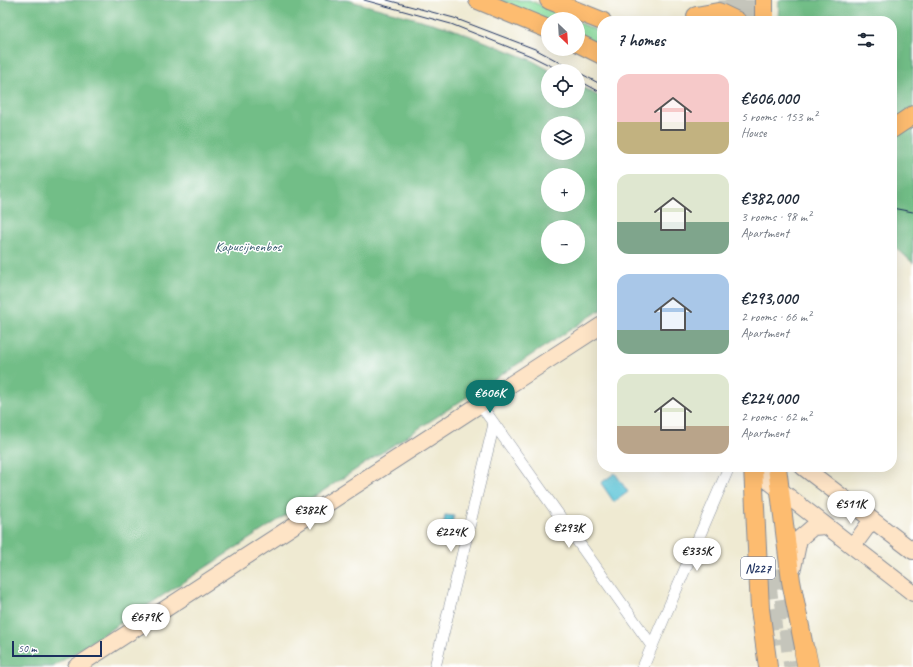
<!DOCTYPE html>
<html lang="en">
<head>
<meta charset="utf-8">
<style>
  body { margin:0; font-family:Caveat,sans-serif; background:#f2f2f3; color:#1f2937; height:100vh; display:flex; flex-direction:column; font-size:15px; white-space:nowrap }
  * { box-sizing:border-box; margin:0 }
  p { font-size:13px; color:#747a83 }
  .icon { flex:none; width:22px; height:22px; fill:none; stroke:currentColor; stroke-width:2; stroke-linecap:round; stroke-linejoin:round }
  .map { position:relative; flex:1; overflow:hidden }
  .panel { position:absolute; left:597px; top:16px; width:300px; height:456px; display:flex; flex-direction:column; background:#fff; border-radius:16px; box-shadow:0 4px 16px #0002 }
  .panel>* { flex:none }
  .needle { width:26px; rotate:155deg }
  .buttons { position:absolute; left:541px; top:12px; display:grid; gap:8px }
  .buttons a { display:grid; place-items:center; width:44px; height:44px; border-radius:50%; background:#fff; box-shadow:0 4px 16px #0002; font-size:20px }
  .scale { position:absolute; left:12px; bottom:10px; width:90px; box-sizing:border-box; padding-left:4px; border:2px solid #1b2f5e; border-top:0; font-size:11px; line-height:14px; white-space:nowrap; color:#1b2f5e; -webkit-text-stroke:3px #fff; paint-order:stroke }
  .price { position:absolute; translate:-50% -34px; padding:0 9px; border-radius:14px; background:#fff; color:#222; font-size:13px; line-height:26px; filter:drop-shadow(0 1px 2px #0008) }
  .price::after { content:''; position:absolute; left:50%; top:24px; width:12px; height:9px; margin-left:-6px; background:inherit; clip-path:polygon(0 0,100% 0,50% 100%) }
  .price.selected { background:#0f766e; color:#fff }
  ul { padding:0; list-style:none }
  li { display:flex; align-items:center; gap:12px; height:100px; padding:0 20px }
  li span { display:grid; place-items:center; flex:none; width:112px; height:80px; border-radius:12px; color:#555 }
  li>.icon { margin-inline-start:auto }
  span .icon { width:48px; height:48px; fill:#fffc; stroke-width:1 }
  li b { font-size:17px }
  h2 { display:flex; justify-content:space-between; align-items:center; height:48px; padding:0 20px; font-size:17px }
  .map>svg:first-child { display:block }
  .green { fill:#8ee0a1; stroke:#548880 }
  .forest { fill:#72be87; stroke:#467672; fill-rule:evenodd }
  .water { fill:#5bc4d7; stroke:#3b7a9a }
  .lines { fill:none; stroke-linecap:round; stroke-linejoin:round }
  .highway-tunnel { stroke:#c5c5bb; stroke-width:21; stroke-dasharray:21 10; stroke-linecap:butt }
  .street-casing { stroke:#858c98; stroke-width:12 }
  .secondary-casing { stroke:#858c98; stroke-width:18 }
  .primary-casing { stroke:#858c98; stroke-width:20 }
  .highway-casing { stroke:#858c98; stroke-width:22 }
  .street { stroke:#fff; stroke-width:11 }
  .secondary { stroke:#fee4c6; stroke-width:16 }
  .primary { stroke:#fdbc70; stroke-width:18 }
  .highway { stroke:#fdbc70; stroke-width:21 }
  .tram { stroke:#1b2f5e; stroke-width:1 }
  .labels { text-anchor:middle; stroke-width:3; stroke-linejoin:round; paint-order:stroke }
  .shield { fill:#fff; stroke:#5f6d8e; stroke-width:1 }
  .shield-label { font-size:13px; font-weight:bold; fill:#1b2f5e }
  .park-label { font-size:14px; fill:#385b6f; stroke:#fff }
</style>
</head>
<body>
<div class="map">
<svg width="913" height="667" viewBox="0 0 913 667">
  <rect width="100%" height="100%" fill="#fff"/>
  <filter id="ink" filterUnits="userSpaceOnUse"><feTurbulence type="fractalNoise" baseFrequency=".025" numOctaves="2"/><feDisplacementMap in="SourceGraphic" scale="8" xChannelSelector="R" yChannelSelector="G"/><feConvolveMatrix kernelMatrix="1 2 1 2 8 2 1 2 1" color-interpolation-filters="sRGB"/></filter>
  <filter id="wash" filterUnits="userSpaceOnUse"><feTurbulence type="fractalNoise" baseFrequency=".012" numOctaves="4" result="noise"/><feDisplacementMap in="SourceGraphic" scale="16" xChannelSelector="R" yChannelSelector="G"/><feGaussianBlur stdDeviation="0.9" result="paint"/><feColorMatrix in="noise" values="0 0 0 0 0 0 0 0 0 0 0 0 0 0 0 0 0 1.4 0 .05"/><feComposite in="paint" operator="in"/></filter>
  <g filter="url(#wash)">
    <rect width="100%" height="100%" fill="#efead2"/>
    <g class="green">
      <polygon points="499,0 529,0 571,19 548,19 548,21"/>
      <polygon points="578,22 602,33 602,45 578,34"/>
    </g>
    <g class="forest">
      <path d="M0,0H347L450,28L529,59L551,71H548V101H578V85L602,98V309L53,667H0ZM548,123H578V153H548ZM548,175H578V205H548ZM548,227H578V257H548Z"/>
      <polygon points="779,0 913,0 913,263 892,244 892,21 778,21"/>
    </g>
    <g class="water">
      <polygon points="615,473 628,492 614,502 601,483"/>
      <polygon points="445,515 454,516 450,535 442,534"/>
    </g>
  </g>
  <g filter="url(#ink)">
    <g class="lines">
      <g class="highway-tunnel">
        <polyline points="729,0 730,21"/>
        <polyline points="747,0 747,21"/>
        <polyline points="781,568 794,667"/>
        <polyline points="765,578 774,645"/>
      </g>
      <defs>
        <g id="street">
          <polyline points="480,404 652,646"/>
          <polyline points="435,667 494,424"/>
          <polyline points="643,667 729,467"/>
        </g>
        <g id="secondary">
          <polyline points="803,467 913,551"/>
          <polyline points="753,469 913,593"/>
          <polyline points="853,546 872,520"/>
          <polyline points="793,568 799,539 813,527 826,526"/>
          <polyline points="76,667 602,325"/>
        </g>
        <g id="primary">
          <polyline points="478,0 548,29"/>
          <polyline points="549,0 602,21"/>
          <polyline points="696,16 718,12 737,21"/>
          <polyline points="764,21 764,0"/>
          <polyline points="578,43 602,55"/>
          <polyline points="892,129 913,115"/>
          <polyline points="753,467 760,609 768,667"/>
          <polyline points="777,467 791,581 805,652"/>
        </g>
        <polyline id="highway" points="805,652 808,667"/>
      </defs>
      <use href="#street" class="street-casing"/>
      <use href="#secondary" class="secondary-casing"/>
      <use href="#primary" class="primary-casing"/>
      <use href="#highway" class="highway-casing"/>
      <use href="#street" class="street"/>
      <use href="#secondary" class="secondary"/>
      <use href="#primary" class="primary"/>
      <use href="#highway" class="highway"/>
      <g class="tram">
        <polyline points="364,0 451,24 531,56 561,71"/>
        <polyline points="387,0 454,18 535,49 576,71"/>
        <polyline points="578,72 602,85"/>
        <polyline points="578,80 602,93"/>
        <polyline points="892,208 913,212"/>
      </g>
    </g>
  </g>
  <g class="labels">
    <rect class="shield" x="741" y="557" width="34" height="22" rx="3"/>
    <g class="shield-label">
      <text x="758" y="573">N227</text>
    </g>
    <g class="park-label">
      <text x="248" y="251">Kapucijnenbos</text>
    </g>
  </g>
</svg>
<div class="buttons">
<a><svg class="needle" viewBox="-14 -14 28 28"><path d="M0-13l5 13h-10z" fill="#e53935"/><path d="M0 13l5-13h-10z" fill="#747a83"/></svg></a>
<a><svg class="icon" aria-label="locate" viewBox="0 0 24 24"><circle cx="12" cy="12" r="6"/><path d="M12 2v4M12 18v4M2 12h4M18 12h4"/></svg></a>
<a><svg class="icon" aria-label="layers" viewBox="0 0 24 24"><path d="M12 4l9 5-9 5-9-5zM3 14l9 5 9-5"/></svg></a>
<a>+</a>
<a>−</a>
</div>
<div class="scale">50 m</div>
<b class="price selected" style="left:490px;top:414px">€606K</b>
<b class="price" style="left:851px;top:525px">€511K</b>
<b class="price" style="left:310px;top:531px">€382K</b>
<b class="price" style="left:569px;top:549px">€293K</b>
<b class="price" style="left:451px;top:553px">€224K</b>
<b class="price" style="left:697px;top:572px">€335K</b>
<b class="price" style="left:146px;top:638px">€679K</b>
<section class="panel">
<h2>7 homes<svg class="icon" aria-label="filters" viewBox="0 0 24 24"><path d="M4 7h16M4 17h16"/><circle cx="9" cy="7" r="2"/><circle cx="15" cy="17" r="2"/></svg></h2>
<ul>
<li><span style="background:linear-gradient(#f6c9c9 60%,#c2b280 0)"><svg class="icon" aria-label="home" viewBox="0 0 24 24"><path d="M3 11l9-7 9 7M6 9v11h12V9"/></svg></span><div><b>€606,000</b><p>5 rooms · 153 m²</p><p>House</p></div></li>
<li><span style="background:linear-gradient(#dfe7d0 60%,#7fa58c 0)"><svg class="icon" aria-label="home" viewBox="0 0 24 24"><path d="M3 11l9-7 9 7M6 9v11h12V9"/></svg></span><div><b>€382,000</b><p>3 rooms · 98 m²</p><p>Apartment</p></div></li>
<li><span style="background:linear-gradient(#a9c7e8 70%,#7fa58c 0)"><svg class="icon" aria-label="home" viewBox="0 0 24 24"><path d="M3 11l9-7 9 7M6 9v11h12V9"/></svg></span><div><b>€293,000</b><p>2 rooms · 66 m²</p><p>Apartment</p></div></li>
<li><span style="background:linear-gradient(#dfe7d0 65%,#b9a48a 0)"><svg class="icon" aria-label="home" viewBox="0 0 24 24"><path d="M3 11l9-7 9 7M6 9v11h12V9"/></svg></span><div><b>€224,000</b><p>2 rooms · 62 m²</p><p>Apartment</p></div></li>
</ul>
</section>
</div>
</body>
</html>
